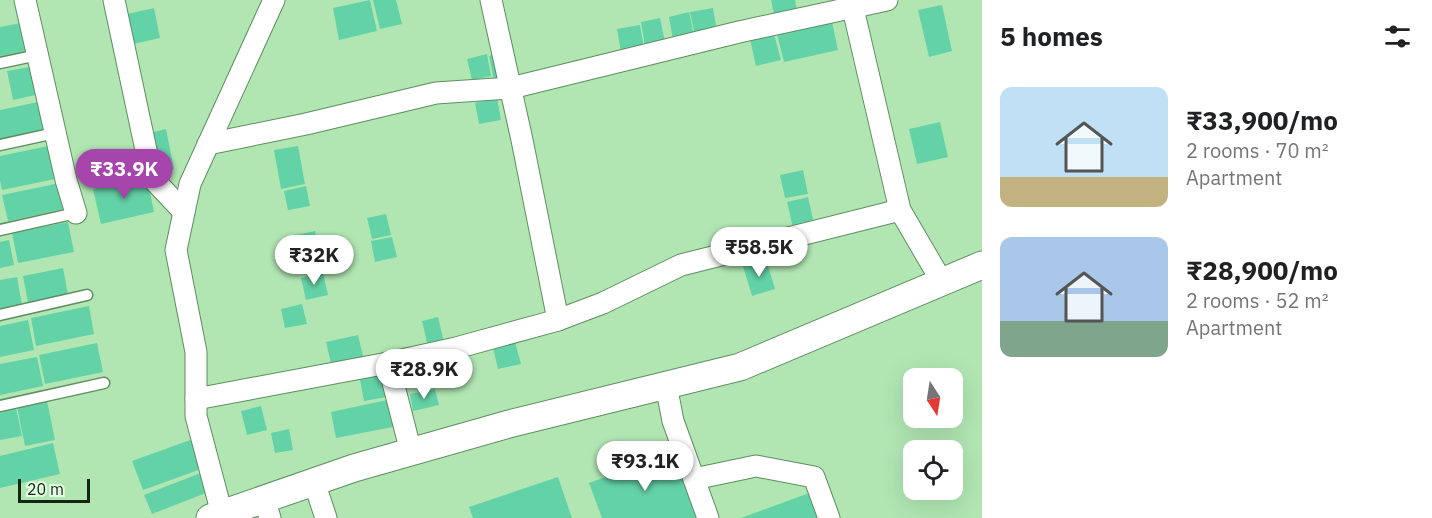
<!DOCTYPE html>
<html lang="en">
<head>
<meta charset="utf-8">
<style>
  body { margin:0; font-family:"IBM Plex Sans",sans-serif; background:#f2f2f2; color:#202124; height:100vh; display:flex; flex-direction:column; font-size:22px; white-space:nowrap }
  * { box-sizing:border-box; margin:0 }
  p { font-size:20px; color:#757577 }
  .icon { flex:none; width:33px; height:33px; fill:none; stroke:currentColor; stroke-width:2; stroke-linecap:round; stroke-linejoin:round }
  .map { position:relative; flex:1; overflow:hidden }
  .details { display:flex; flex-direction:column; background:#fff; width:450px }
  .details>* { flex:none }
  .needle { width:39px; rotate:168deg }
  .fabs { position:absolute; left:903px; top:368px; display:grid; gap:12px }
  .fabs a { display:grid; place-items:center; width:60px; height:60px; border-radius:12px; background:#fff; box-shadow:0 6px 24px #0002; font-size:30px }
  .scale { position:absolute; left:18px; bottom:15px; width:72px; box-sizing:border-box; padding-left:6px; border:3px solid #122613; border-top:0; font-size:16px; line-height:21px; white-space:nowrap; color:#122613; -webkit-text-stroke:4px #e5ffe5; paint-order:stroke }
  .price { position:absolute; translate:-50% -51px; padding:0 14px; border-radius:21px; background:#fff; color:#222; font-size:20px; line-height:39px; filter:drop-shadow(0 2px 3px #0008) }
  .price::after { content:''; position:absolute; left:50%; top:36px; width:18px; height:14px; margin-left:-9px; background:inherit; clip-path:polygon(0 0,100% 0,50% 100%) }
  .price.on { background:#a645ac; color:#fff }
  ul { padding:0; list-style:none }
  li { display:flex; align-items:center; gap:18px; height:150px; padding:0 18px }
  li span { display:grid; place-items:center; flex:none; width:168px; height:120px; border-radius:12px; color:#555 }
  li>.icon { margin-inline-start:auto }
  span .icon { width:72px; height:72px; fill:#fffc; stroke-width:1 }
  li b { font-size:26px }
  h2 { display:flex; justify-content:space-between; align-items:center; height:72px; padding:0 18px; font-size:26px }
  main { display:flex; flex:1; min-height:0 }
  .map>svg:first-child { display:block }
  .building { fill:#64d2a7 }
  .lines { fill:none; stroke-linecap:round; stroke-linejoin:round }
  .service-casing { stroke:#5d8e5f; stroke-width:13 }
  .minor-casing { stroke:#5d8e5f; stroke-width:23 }
  .tertiary-casing { stroke:#5d8e5f; stroke-width:29 }
  .service { stroke:#fff; stroke-width:10 }
  .minor { stroke:#fff; stroke-width:21 }
  .tertiary { stroke:#fff; stroke-width:27 }
</style>
</head>
<body>
<main>
<div class="map">
<svg width="982" height="518" viewBox="0 0 982 518">
  <rect width="100%" height="100%" fill="#b1e6b3"/>
  <g class="building">
    <polygon points="370,0 377,31 339,40 333,8"/>
    <polygon points="373,0 396,0 402,24 380,29"/>
    <polygon points="771,0 795,0 798,15 775,19"/>
    <polygon points="942,5 952,51 929,57 918,10"/>
    <polygon points="154,8 160,38 124,46 118,16"/>
    <polygon points="713,8 717,31 695,36 690,12"/>
    <polygon points="689,12 694,36 673,40 669,17"/>
    <polygon points="660,18 665,42 645,46 641,22"/>
    <polygon points="26,22 31,50 0,56 0,27"/>
    <polygon points="832,22 838,50 784,62 777,34"/>
    <polygon points="640,25 644,48 621,52 617,29"/>
    <polygon points="774,34 781,60 756,66 750,39"/>
    <polygon points="498,53 504,79 494,80 489,56"/>
    <polygon points="487,54 491,76 472,80 467,59"/>
    <polygon points="35,66 40,94 13,100 7,71"/>
    <polygon points="497,98 501,120 479,124 475,103"/>
    <polygon points="43,101 48,129 0,139 0,110"/>
    <polygon points="940,122 948,157 917,164 909,129"/>
    <polygon points="166,129 174,169 153,173 145,134"/>
    <polygon points="53,145 60,178 2,190 0,180 0,156"/>
    <polygon points="298,146 305,184 281,189 274,150"/>
    <polygon points="803,170 808,194 785,198 780,175"/>
    <polygon points="147,177 154,212 101,224 93,189"/>
    <polygon points="60,183 65,209 8,221 2,195"/>
    <polygon points="306,186 310,206 288,210 284,191"/>
    <polygon points="808,197 814,224 793,228 787,202"/>
    <polygon points="386,214 391,235 372,239 367,218"/>
    <polygon points="68,222 74,252 18,263 12,233"/>
    <polygon points="315,231 320,253 297,258 292,236"/>
    <polygon points="392,237 397,257 375,262 371,241"/>
    <polygon points="9,240 14,265 0,268 0,242"/>
    <polygon points="766,259 775,289 752,296 743,266"/>
    <polygon points="63,268 68,295 28,303 23,276"/>
    <polygon points="323,273 328,295 306,300 301,278"/>
    <polygon points="17,277 22,305 0,309 0,280"/>
    <polygon points="302,304 307,324 285,328 281,309"/>
    <polygon points="89,306 94,334 36,346 31,318"/>
    <polygon points="438,317 445,347 429,351 422,321"/>
    <polygon points="28,320 34,350 0,357 0,326"/>
    <polygon points="358,335 364,360 332,368 326,342"/>
    <polygon points="515,342 521,364 498,369 493,348"/>
    <polygon points="97,343 103,372 45,384 39,355"/>
    <polygon points="37,357 43,386 0,395 0,364"/>
    <polygon points="387,369 392,396 364,401 359,375"/>
    <polygon points="435,389 439,405 413,411 410,394"/>
    <polygon points="392,399 398,426 336,438 331,412"/>
    <polygon points="47,401 55,440 25,446 17,407"/>
    <polygon points="261,406 267,430 247,435 241,411"/>
    <polygon points="16,408 22,436 0,440 0,411"/>
    <polygon points="289,429 293,450 275,453 271,433"/>
    <polygon points="193,439 204,468 143,490 132,461"/>
    <polygon points="53,443 60,474 0,488 0,456"/>
    <polygon points="673,453 697,518 602,518 589,483"/>
    <polygon points="203,472 211,491 152,514 144,495"/>
    <polygon points="558,477 572,518 473,518 469,507"/>
    <polygon points="812,492 822,518 741,518"/>
  </g>
  <g class="lines">
    <defs>
      <g id="service">
        <polyline points="0,63 38,55"/>
        <polyline points="0,145 55,133"/>
        <polyline points="0,230 76,213"/>
        <polyline points="0,315 87,295"/>
        <polyline points="0,406 104,383"/>
      </g>
      <g id="minor">
        <polyline points="25,0 66,180 76,213"/>
        <polyline points="114,0 152,178 184,212"/>
        <polyline points="491,0 522,140 558,320"/>
        <polyline points="851,0 900,210 942,282"/>
        <polyline points="208,144 306,124 436,93 511,88 739,32 887,0"/>
        <polyline points="388,363 411,452"/>
        <polyline points="666,385 673,421 708,518"/>
        <polyline points="196,399 388,363 456,348 558,320 603,303 681,265 900,210"/>
        <polyline points="694,479 756,466 814,477 829,518"/>
        <polyline points="314,482 326,518"/>
        <polyline points="264,499 270,518"/>
        <polyline points="222,514 196,416 196,352 176,250 190,184 274,0"/>
      </g>
      <polyline id="tertiary" points="210,518 354,468 509,424 740,367 982,265"/>
    </defs>
    <use href="#service" class="service-casing"/>
    <use href="#minor" class="minor-casing"/>
    <use href="#tertiary" class="tertiary-casing"/>
    <use href="#service" class="service"/>
    <use href="#minor" class="minor"/>
    <use href="#tertiary" class="tertiary"/>
  </g>
</svg>
<div class="fabs">
<a><svg class="needle" viewBox="-14 -14 28 28"><path d="M0-13l5 13h-10z" fill="#e53935"/><path d="M0 13l5-13h-10z" fill="#757577"/></svg></a>
<a><svg class="icon" aria-label="locate" viewBox="0 0 24 24"><circle cx="12" cy="12" r="6"/><path d="M12 2v4M12 18v4M2 12h4M18 12h4"/></svg></a>
</div>
<div class="scale">20 m</div>
<b class="price on" style="left:124px;top:200px">₹33.9K</b>
<b class="price" style="left:759px;top:278px">₹58.5K</b>
<b class="price" style="left:314px;top:286px">₹32K</b>
<b class="price" style="left:424px;top:400px">₹28.9K</b>
<b class="price" style="left:645px;top:492px">₹93.1K</b>
</div>
<section class="details">
<h2>5 homes<svg class="icon" aria-label="filters" viewBox="0 0 24 24"><path d="M4 7h16M4 17h16"/><circle cx="9" cy="7" r="2"/><circle cx="15" cy="17" r="2"/></svg></h2>
<ul>
<li><span style="background:linear-gradient(#bfe0f5 75%,#c2b280 0)"><svg class="icon" aria-label="home" viewBox="0 0 24 24"><path d="M3 11l9-7 9 7M6 9v11h12V9"/></svg></span><div><b>₹33,900/mo</b><p>2 rooms · 70 m²</p><p>Apartment</p></div></li>
<li><span style="background:linear-gradient(#a9c7e8 70%,#7fa58c 0)"><svg class="icon" aria-label="home" viewBox="0 0 24 24"><path d="M3 11l9-7 9 7M6 9v11h12V9"/></svg></span><div><b>₹28,900/mo</b><p>2 rooms · 52 m²</p><p>Apartment</p></div></li>
</ul>
</section>
</main>
</body>
</html>
